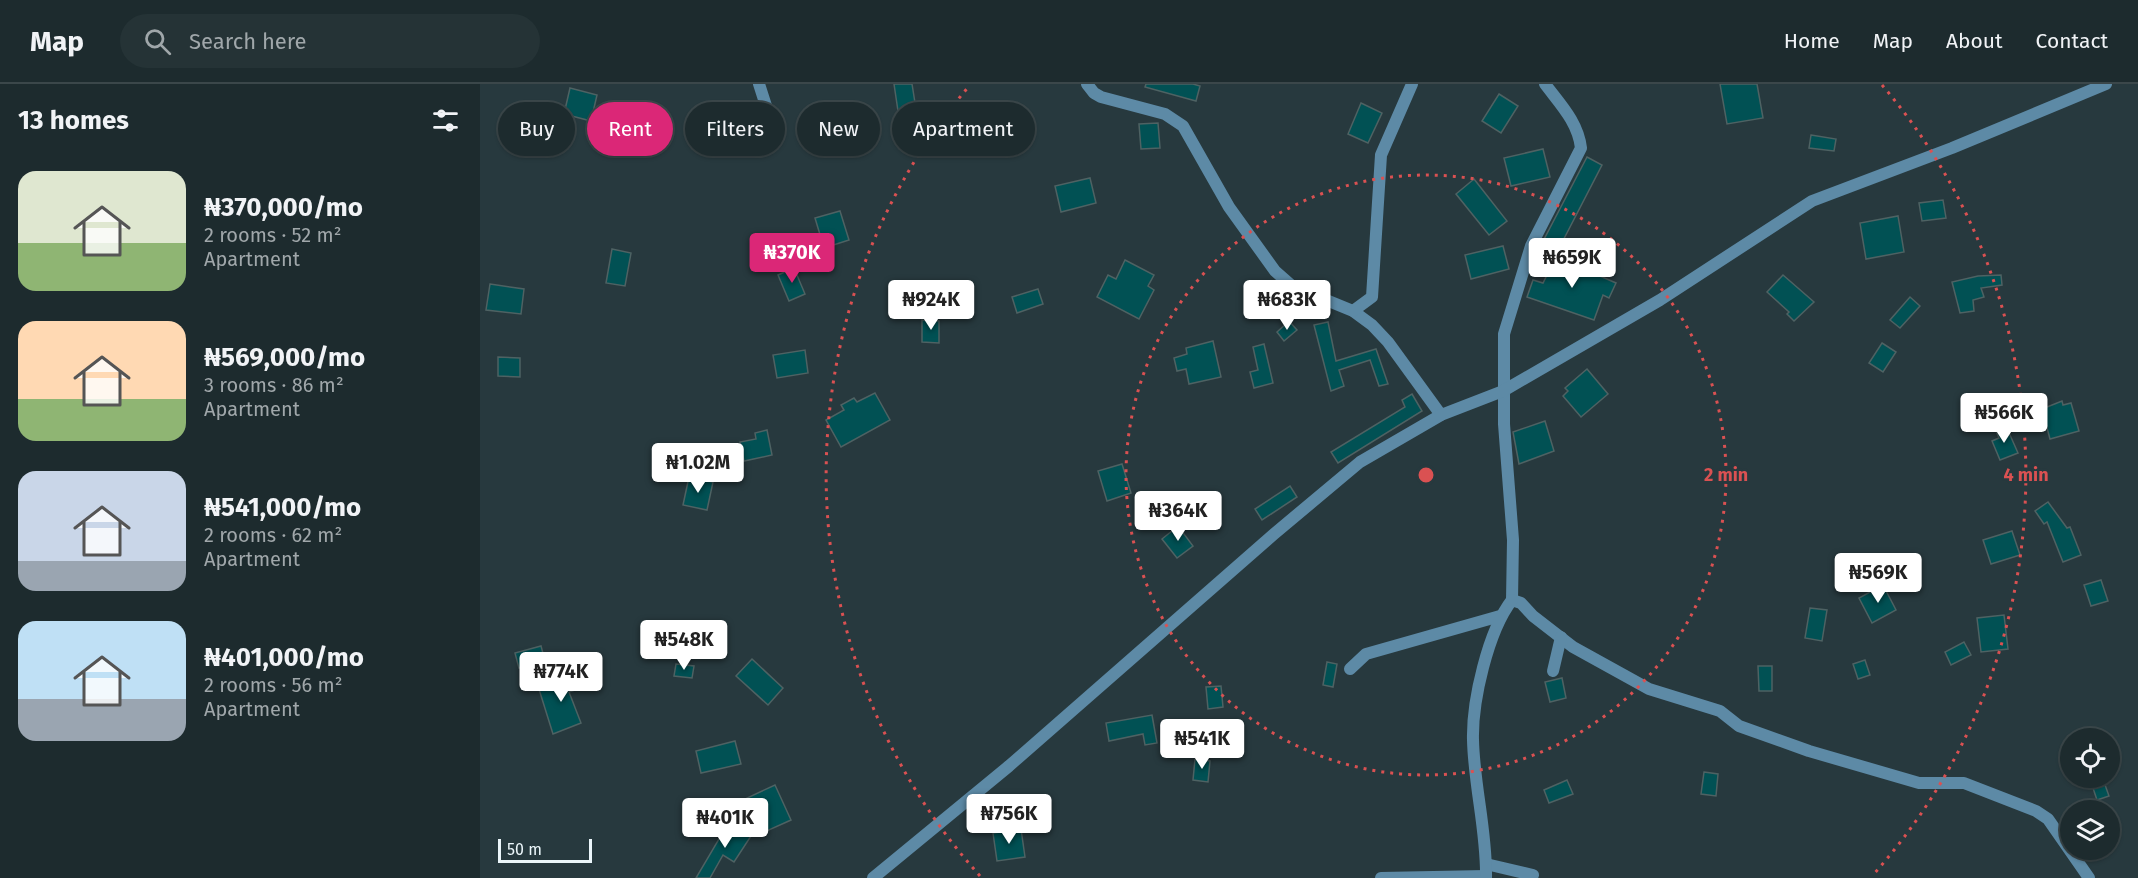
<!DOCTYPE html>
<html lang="en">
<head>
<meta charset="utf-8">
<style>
  body { margin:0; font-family:"Fira Sans",sans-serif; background:#253336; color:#f1f3f6; height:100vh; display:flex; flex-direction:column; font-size:22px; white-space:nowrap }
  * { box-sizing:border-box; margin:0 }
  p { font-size:20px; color:#a0a7aa }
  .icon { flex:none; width:33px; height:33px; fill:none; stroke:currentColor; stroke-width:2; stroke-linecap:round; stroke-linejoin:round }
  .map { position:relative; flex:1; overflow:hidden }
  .side { display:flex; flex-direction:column; background:#1d2b2e; width:480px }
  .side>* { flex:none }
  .guide { position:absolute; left:18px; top:18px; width:570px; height:54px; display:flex; gap:12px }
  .buttons { position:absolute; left:1580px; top:644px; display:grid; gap:12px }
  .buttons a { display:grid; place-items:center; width:60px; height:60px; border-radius:50%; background:#1d2b2e; box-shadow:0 2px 4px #0004,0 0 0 2px #3b474a; font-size:30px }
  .scale { position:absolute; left:18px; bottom:15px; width:94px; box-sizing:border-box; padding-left:6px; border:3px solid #ebf6fa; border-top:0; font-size:16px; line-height:21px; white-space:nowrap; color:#ebf6fa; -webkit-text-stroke:4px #27393e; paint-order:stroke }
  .price { position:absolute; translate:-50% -51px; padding:0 14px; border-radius:6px; background:#fff; color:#222; font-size:20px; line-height:39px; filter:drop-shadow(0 2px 3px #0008) }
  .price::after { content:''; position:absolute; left:50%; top:36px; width:18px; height:14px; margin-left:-9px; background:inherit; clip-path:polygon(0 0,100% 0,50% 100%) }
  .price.selected { background:#db2777; color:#fff }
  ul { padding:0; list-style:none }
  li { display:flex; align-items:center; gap:18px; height:150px; padding:0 18px }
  li span { display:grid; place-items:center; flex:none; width:168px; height:120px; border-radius:18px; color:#555 }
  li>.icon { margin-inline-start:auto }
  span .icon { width:72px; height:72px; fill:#fffc; stroke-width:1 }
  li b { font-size:26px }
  h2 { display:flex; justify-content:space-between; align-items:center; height:72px; padding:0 18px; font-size:26px }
  .chip { padding:0 21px; border-radius:27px; background:#1d2b2e; box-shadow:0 2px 4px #0004,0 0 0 2px #3b474a; font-size:21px; line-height:54px }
  .chip.selected { background:#db2777; color:#fff }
  header { display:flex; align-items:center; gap:36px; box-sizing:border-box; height:84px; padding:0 30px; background:#1d2b2e; border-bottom:2px solid #3b474a }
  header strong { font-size:28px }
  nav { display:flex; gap:33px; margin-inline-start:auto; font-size:21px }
  .search { width:420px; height:54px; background:#253336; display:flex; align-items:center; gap:15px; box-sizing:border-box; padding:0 21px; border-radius:33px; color:#a0a7aa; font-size:22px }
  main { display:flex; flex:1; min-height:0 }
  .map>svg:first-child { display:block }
  .building { fill:#015154; stroke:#4e6263; stroke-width:1.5 }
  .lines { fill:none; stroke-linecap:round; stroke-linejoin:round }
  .street { stroke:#5d8aa6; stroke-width:12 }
  .ring { fill:none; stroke:#da5152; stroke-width:3; stroke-dasharray:3 6 }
  .centre { fill:#da5152; stroke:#27393e; stroke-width:3 }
  .ring-label { font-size:18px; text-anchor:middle; font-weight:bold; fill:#da5152; stroke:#27393e; stroke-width:4.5; stroke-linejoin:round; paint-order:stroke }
</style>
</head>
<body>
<header>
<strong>Map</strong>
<div class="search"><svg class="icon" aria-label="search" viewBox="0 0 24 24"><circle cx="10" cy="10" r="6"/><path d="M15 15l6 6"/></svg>Search here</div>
<nav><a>Home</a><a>Map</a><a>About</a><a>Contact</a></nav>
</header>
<main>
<section class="side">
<h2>13 homes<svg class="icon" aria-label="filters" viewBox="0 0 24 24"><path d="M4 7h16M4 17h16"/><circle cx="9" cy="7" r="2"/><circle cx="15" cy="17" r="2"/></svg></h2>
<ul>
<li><span style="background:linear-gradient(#dfe7d0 60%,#8fb573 0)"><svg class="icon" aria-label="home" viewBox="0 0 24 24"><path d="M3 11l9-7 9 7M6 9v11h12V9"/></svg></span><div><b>₦370,000/mo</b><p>2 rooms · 52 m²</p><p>Apartment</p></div></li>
<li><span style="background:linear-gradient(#ffd9b3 65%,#8fb573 0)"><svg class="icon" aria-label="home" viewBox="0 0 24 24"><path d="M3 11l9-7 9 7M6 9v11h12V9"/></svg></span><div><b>₦569,000/mo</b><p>3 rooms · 86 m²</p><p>Apartment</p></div></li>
<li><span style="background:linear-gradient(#c9d6e8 75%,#9aa5b1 0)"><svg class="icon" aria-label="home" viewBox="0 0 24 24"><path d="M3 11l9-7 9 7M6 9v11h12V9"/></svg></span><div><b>₦541,000/mo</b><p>2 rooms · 62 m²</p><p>Apartment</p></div></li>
<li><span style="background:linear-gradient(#bfe0f5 65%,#9aa5b1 0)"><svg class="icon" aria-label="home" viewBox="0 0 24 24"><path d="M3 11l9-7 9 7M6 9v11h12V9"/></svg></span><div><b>₦401,000/mo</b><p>2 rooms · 56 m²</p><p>Apartment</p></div></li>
</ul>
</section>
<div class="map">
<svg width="1658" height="794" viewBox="0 0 1658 794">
  <rect width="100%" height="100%" fill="#27393e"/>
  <g class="building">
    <polygon points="414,0 432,0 436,25 418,27"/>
    <polygon points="666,0 713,0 720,2 716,17 665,3"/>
    <polygon points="1240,0 1277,0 1283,34 1247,40"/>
    <polygon points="90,4 117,11 111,37 84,30"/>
    <polygon points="1019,10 1038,22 1021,49 1002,37"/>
    <polygon points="881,19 902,29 888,59 868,50"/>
    <polygon points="678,39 680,64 661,65 659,40"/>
    <polygon points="1331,51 1356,55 1354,67 1329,64"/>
    <polygon points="370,54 373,67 354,71 352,58"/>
    <polygon points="1063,65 1070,93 1031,102 1024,74"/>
    <polygon points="1107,73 1122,81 1075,172 1060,163"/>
    <polygon points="610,94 616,119 581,128 575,102"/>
    <polygon points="994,95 1027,137 1009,151 976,110"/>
    <polygon points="1463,116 1466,134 1442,137 1439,119"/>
    <polygon points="360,127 369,156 344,164 335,134"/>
    <polygon points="1418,132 1424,168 1386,175 1380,139"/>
    <polygon points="1023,162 1029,185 991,195 985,171"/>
    <polygon points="132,165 151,169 145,202 126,199"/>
    <polygon points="1076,173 1136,199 1129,214 1123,211 1114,236 1047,213 1053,196 1063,199"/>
    <polygon points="645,176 674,191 668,202 674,206 659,235 617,213 628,191 636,195"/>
    <polygon points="314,184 325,210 309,217 298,191"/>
    <polygon points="1303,191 1334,218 1314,237 1307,230 1309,228 1287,208"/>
    <polygon points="1521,191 1522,201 1501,204 1504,213 1493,216 1494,227 1480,229 1472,198 1498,192"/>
    <polygon points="10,200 44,205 41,230 6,226"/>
    <polygon points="558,205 563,220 537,229 532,213"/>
    <polygon points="1430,213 1440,222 1420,244 1410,236"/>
    <polygon points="442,236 459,237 459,259 442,258"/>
    <polygon points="809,237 817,246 804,257 797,248"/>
    <polygon points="848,238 856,277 896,265 908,300 899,302 890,276 859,286 864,302 851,307 834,241"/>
    <polygon points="733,257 741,293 709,300 706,285 697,287 694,274 707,270 706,264"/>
    <polygon points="1402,259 1416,268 1403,288 1389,279"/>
    <polygon points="784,260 793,299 774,304 770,288 778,286 773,263"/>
    <polygon points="325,266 328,289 297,294 293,271"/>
    <polygon points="18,273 40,274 40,293 18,292"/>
    <polygon points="1107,285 1128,310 1101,333 1083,312 1088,307 1085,304"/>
    <polygon points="395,309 410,336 361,363 346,336 364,326 361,321 374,314 377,318"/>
    <polygon points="932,310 942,327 858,379 851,368 925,323 922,316"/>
    <polygon points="1582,317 1583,321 1591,319 1599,347 1570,355 1562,325"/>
    <polygon points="1065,337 1074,367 1039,380 1033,348"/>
    <polygon points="1526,342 1538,369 1520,376 1512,357 1519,354 1516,347"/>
    <polygon points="287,346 292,371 264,377 260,358 276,355 275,349"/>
    <polygon points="642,380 651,409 627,417 618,387"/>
    <polygon points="209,393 233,398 227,426 203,421"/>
    <polygon points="810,402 817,413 782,436 775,425"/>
    <polygon points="1568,418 1587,444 1590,443 1601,471 1583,478 1567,438 1564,440 1555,427"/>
    <polygon points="698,442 713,462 697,474 682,455"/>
    <polygon points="1532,447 1540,471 1511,480 1503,456"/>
    <polygon points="1621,496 1628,517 1611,522 1604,501"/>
    <polygon points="1403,501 1416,526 1392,539 1379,514"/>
    <polygon points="1330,524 1347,526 1342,557 1325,554"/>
    <polygon points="1524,531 1528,565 1501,568 1497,534"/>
    <polygon points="207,545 207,558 171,558 171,546"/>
    <polygon points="1484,558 1491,571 1471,581 1465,568"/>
    <polygon points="61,562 65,577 39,584 35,569"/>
    <polygon points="272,575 303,604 288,621 256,592"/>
    <polygon points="1385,576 1390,591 1378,595 1373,580"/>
    <polygon points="847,578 857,580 853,603 843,601"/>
    <polygon points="196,580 214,582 212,594 194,592"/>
    <polygon points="1278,582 1292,582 1292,607 1279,607"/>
    <polygon points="97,590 101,604 89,608 101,639 73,650 58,602"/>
    <polygon points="1082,594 1086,614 1070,618 1065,598"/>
    <polygon points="741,602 743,623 728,625 726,603"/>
    <polygon points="672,631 677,659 665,661 663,650 629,657 626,639"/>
    <polygon points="255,657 261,680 221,689 216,667"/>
    <polygon points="715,675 730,677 728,698 713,696"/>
    <polygon points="1224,688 1238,690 1236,712 1221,710"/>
    <polygon points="1602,693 1631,693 1631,696 1624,698 1629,712 1617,716 1612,701 1605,704"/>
    <polygon points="1087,696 1093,710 1069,719 1064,706"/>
    <polygon points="295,701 311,736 282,749 267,714"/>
    <polygon points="249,738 271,752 254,778 243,771 230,794 216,794"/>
    <polygon points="541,745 545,773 517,777 513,749"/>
  </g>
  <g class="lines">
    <g class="street">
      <polyline points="279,0 296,53"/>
      <polyline points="607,0 614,9 621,13 685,30 703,42 749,123 795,187 812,202 873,227 892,241 908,258 961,331"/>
      <path d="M1065,0C1080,20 1098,38 1101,64L1051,162L1024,250V340L1033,456L1032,516L1041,519L1053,532L1093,563L1169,605L1240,627L1259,642L1329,667L1439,699H1484L1556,727L1568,735L1609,794"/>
      <polyline points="873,227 892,213 901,71 932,0"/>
      <polyline points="870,585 886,570 1020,532"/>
      <polyline points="1073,587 1081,553"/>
      <polyline points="1006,780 1053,791"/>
      <polyline points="393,794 529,682 794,450 880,378 961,331 1023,307 1180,216 1332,117 1472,64 1626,0"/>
      <polyline points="901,794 1006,792"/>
      <path d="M1006,794C1007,748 994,702 993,656C992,617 1008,547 1032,516"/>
    </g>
  </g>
  <g class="ring">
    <circle cx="946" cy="391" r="300"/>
    <path d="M500 792A600 600 0 0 1 490 1M1402 1A600 600 0 0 1 1392 792"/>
  </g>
  <circle cx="946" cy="391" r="9" class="centre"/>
  <g class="ring-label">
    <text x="1246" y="397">2 min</text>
    <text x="1546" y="397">4 min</text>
  </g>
</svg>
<div class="buttons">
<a><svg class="icon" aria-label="locate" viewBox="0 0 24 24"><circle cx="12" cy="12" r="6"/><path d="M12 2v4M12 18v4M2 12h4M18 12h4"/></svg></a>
<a><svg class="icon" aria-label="layers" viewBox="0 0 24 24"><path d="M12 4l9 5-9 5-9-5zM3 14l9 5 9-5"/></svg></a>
</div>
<div class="scale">50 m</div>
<b class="price selected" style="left:312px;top:200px">₦370K</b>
<b class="price" style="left:1092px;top:205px">₦659K</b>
<b class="price" style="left:451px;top:247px">₦924K</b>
<b class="price" style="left:807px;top:247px">₦683K</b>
<b class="price" style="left:1524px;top:360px">₦566K</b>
<b class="price" style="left:218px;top:410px">₦1.02M</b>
<b class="price" style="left:698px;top:458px">₦364K</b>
<b class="price" style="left:1398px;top:520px">₦569K</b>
<b class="price" style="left:204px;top:587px">₦548K</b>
<b class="price" style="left:81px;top:619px">₦774K</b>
<b class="price" style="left:722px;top:686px">₦541K</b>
<b class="price" style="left:529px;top:761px">₦756K</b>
<b class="price" style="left:245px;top:765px">₦401K</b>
<div class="guide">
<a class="chip">Buy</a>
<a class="chip selected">Rent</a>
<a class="chip">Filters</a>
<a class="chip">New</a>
<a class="chip">Apartment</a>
</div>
</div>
</main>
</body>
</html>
